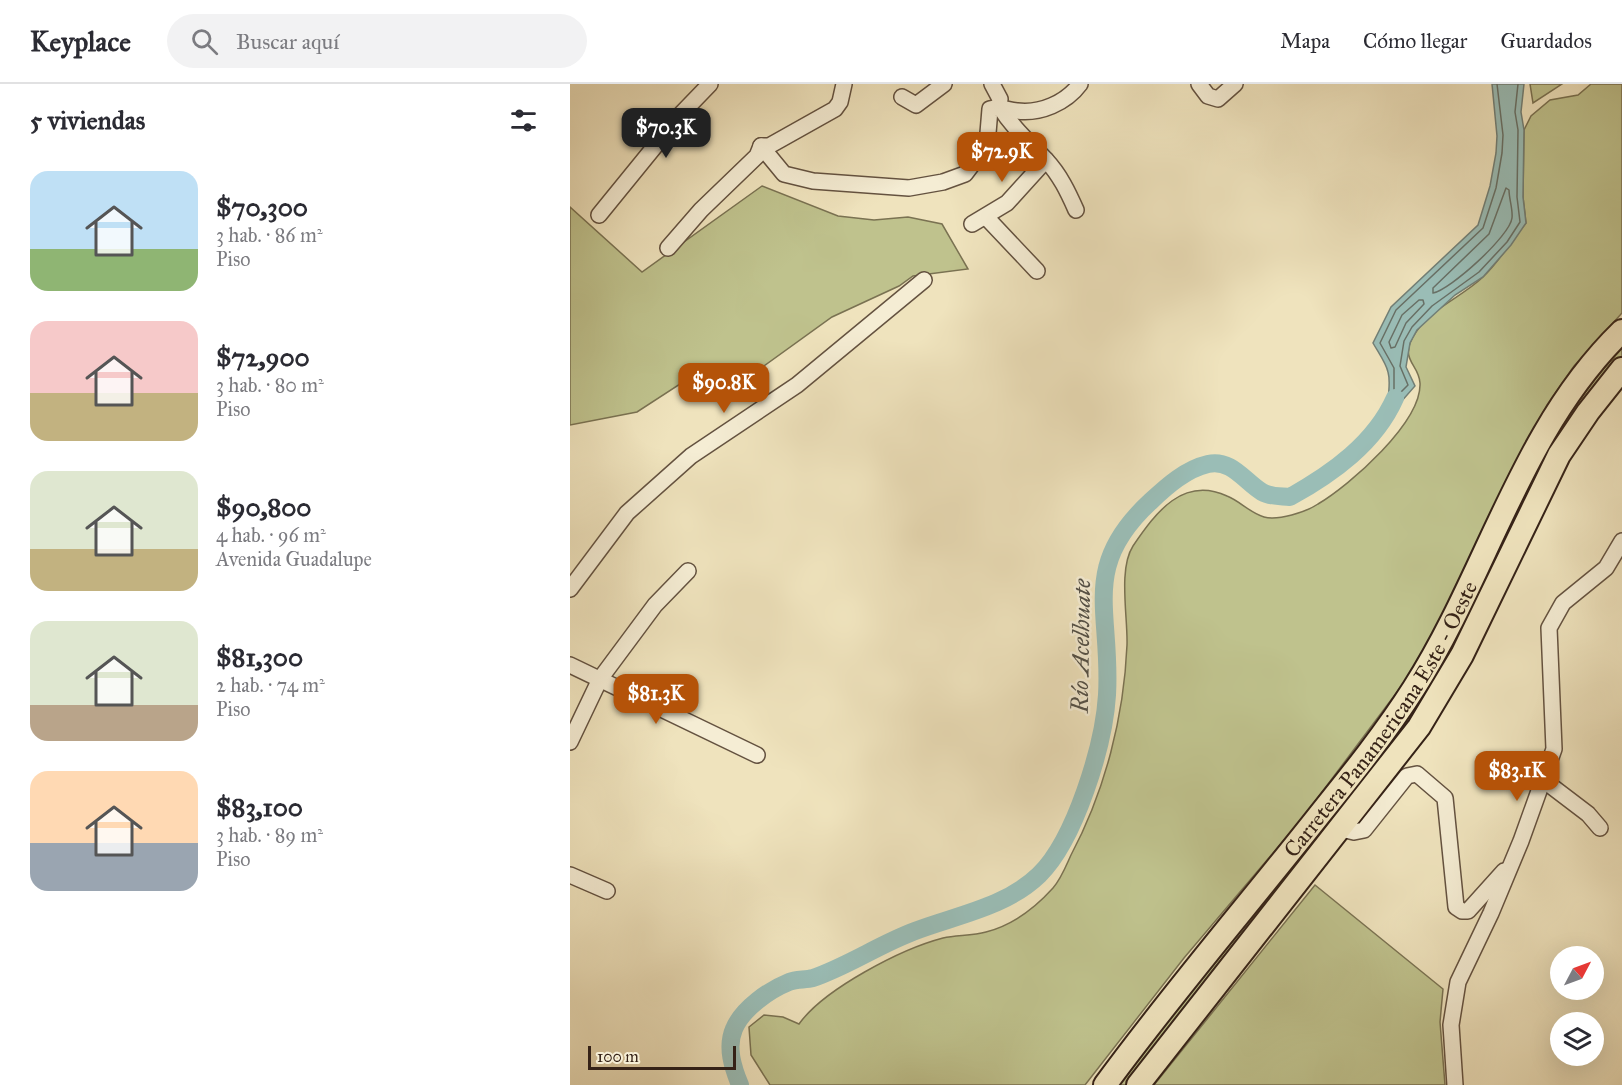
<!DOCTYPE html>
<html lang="es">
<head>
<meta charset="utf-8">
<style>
  body { margin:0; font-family:"IM FELL Great Primer",serif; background:#f2f2f3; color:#2b2b33; height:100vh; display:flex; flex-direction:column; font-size:22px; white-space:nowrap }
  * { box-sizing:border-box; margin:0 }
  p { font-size:20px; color:#7c7c81 }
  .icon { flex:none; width:33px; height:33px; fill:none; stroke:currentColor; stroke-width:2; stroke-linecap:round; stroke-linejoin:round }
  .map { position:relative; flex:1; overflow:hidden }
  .details { display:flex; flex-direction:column; background:#fff; width:570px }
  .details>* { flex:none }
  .needle { width:39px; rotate:49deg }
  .controls { position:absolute; left:980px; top:862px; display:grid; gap:12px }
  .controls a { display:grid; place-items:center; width:54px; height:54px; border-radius:50%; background:#fff; box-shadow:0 6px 24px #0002; font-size:30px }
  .scale { position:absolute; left:18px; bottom:15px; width:148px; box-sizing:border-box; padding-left:6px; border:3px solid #352217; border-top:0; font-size:16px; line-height:21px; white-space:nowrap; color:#352217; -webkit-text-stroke:4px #f5edd4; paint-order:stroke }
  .price { position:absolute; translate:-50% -51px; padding:0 14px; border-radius:12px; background:#b45309; color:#fff; font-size:20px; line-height:39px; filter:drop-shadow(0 2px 3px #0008) }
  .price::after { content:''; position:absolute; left:50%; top:36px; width:18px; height:14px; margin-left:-9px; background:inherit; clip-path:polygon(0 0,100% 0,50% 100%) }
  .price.active { background:#222; color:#fff }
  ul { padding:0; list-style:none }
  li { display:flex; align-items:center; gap:18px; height:150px; padding:0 30px }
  li span { display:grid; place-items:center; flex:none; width:168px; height:120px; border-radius:18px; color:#555 }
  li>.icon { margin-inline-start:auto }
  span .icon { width:72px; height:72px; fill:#fffc; stroke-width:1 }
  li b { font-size:26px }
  h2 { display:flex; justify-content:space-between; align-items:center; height:72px; padding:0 30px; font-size:26px }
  header { display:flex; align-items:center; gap:36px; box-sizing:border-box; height:84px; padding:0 30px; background:#fff; border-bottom:2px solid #e1e1e2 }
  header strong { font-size:28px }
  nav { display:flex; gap:33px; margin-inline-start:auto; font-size:21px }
  .search { width:420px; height:54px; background:#f2f2f3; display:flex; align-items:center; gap:15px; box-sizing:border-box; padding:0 21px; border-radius:33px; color:#7c7c81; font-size:22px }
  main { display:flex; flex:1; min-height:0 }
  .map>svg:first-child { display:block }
  .green { fill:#bfc28d; stroke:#7a7252; stroke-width:1.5 }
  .water { fill:#9abdb6; stroke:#727f76; stroke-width:1.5 }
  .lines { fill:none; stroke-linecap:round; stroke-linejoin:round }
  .shore { stroke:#687066; stroke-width:1.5 }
  .river { stroke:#9abdb6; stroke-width:18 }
  .minor-casing { stroke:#645240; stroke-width:18 }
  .highway-casing { stroke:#352217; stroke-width:26 }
  .minor { stroke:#f5edd4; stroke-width:15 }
  .highway { stroke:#efe3bd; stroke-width:22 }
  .labels { text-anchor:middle; stroke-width:5; stroke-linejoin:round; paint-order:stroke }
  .street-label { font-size:22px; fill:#352217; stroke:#f5edd4 }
  .water-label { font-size:24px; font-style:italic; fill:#535047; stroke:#f5edd4 }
</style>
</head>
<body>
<header>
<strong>Keyplace</strong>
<div class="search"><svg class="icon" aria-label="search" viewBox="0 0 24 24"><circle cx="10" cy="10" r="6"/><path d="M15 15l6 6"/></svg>Buscar aquí</div>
<nav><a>Mapa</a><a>Cómo llegar</a><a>Guardados</a></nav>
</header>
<main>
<section class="details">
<h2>5 viviendas<svg class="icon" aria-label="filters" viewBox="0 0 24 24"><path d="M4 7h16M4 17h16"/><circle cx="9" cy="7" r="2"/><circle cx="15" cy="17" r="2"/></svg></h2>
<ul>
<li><span style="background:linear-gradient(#bfe0f5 65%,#8fb573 0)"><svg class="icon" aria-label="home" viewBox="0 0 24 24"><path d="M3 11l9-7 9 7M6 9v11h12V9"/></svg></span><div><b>$70,300</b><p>3 hab. · 86 m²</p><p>Piso</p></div></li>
<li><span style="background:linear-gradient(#f6c9c9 60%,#c2b280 0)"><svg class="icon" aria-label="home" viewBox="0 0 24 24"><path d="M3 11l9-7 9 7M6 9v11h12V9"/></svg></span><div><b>$72,900</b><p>3 hab. · 80 m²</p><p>Piso</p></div></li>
<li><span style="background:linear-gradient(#dfe7d0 65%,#c2b280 0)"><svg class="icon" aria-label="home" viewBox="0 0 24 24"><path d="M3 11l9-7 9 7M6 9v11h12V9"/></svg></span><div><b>$90,800</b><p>4 hab. · 96 m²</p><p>Avenida Guadalupe</p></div></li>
<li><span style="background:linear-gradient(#dfe7d0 70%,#b9a48a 0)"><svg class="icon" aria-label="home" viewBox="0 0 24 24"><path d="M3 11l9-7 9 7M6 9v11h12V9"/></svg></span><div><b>$81,300</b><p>2 hab. · 74 m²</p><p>Piso</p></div></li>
<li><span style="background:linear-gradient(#ffd9b3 60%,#9aa5b1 0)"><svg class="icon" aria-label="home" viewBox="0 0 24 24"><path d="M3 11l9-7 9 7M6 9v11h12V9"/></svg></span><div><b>$83,100</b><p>3 hab. · 89 m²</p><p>Piso</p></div></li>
</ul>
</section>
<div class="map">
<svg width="1052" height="1001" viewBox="0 0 1052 1001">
  <rect width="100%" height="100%" fill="#efe3bd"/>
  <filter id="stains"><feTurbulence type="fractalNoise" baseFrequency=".00333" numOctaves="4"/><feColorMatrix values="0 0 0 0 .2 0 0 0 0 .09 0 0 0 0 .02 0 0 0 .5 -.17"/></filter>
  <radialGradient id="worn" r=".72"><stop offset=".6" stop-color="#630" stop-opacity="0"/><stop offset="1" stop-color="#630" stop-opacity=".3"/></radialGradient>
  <g class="green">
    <polygon points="960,0 992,0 963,19"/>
    <path d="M1021,0H1052V229L1004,282L977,321L942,386L854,572L731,736L614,874L515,1001H200L181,971L179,943L194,931L213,933L229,940C254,905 331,865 373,854C387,851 402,852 416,848C443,841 465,824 483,804C491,795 496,782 501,771C535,707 554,633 557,561C558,534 548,485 563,462C586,428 613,392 657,412C670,417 680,429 694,433C708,437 736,428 748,420C780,401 852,338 850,299C849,279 827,276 846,248C863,223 892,213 913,193C929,178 942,156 956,139L953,113L954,46L961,32L980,16L1008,11Z"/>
    <polygon points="192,102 268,132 304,136 338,133 372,140 398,185 343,192 329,202 262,233 187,287 150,288 133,285 67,328 0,341 0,123 72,188"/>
    <polygon points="1052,255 1052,277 925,482 920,478 968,373"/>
    <polygon points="904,512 911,515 877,589 561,1001 543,1001"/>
    <polygon points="745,801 873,905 870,938 875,1001 584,1001"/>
  </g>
  <path class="water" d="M922,0H954L951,28L954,46L953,113L956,139L941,161L913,193L885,211L847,246L840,259L836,283L845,302L816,335C816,320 822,302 818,288C816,279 808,268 803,259L821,223L908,141L920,102L926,69L927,52Z"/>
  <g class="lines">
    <g class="shore">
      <polyline points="927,0 933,51 932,69 926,104 913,144 826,226 810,259 824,284 824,315 838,301 830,282 834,257 842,243 862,222 909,188 937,158 950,138 947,113 948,46 945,28 948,0"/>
      <path d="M936,104L939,106C939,115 943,125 942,134C940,152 880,206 863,209V204L919,150Z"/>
      <polygon points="849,216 853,216 854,220 836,239 825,263 821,264 819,258 832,231"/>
    </g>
    <path class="river" d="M170,1001C163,984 156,963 164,945C172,925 199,906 219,898C226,895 235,896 243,894C278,882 310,860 345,847C387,831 436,823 469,791C505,756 534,661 537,611C542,527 509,483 581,417C597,402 616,385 638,380C662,375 674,397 692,408C700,413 711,412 720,413C763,389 805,359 825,314"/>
    <defs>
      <g id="minor">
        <path d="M422,0L430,15L429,22C443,44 459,58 476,76C490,91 498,108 506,126"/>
        <polyline points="629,0 638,12 648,15 665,0"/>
        <polyline points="332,13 346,21 374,0"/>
        <path d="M191,62L214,90L243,97L339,104L373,98L395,90L417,61L420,25C431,22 436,26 447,27C470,30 496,19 510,0"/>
        <polyline points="29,131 112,29 140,0"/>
        <polyline points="416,133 467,187"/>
        <polyline points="402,140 437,119 476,76"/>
        <polyline points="98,164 131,126 187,72 191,62 199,62 265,25 270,18 274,0"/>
        <polyline points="0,505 57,429 121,372 227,301 354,196"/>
        <polyline points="0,581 187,671"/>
        <polyline points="0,658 30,595 85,521 118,487"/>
        <polyline points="972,695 1018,730 1030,744"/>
        <polyline points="771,745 784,748 794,746 837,692 847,690 875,714 886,823 892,827 898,827 934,787"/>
        <polyline points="0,791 37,807"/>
        <polyline points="885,1001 881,941 888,898 921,829 951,757 984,665 979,544 993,519 1036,484 1052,457"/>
      </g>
      <g id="highway">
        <path id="s1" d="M535,1001C603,908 679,820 750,730C783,689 816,648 844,604C918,488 951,345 1052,247"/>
        <polyline points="568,1001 849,643 892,571 989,371 1018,328 1052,285"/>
      </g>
    </defs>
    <use href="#minor" class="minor-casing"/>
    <use href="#highway" class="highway-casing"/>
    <use href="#minor" class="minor"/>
    <use href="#highway" class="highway"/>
  </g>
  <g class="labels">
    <g class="street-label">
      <text dy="8" stroke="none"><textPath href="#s1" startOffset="459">Carretera Panamericana Este - Oeste</textPath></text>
    </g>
    <g class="water-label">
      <text transform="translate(511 562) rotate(-89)" y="8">Río Acelhuate</text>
    </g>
  </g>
  <rect width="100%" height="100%" filter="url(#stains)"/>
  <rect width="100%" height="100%" fill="url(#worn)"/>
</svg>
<div class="controls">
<a><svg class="needle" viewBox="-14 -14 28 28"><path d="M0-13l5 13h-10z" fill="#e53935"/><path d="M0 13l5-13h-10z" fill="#7c7c81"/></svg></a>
<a><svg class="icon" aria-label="layers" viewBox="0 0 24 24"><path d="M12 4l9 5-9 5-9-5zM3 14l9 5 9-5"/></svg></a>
</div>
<div class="scale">100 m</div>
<b class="price active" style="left:96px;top:75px">$70.3K</b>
<b class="price" style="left:432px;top:99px">$72.9K</b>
<b class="price" style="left:154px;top:330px">$90.8K</b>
<b class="price" style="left:86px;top:641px">$81.3K</b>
<b class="price" style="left:947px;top:718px">$83.1K</b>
</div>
</main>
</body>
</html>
